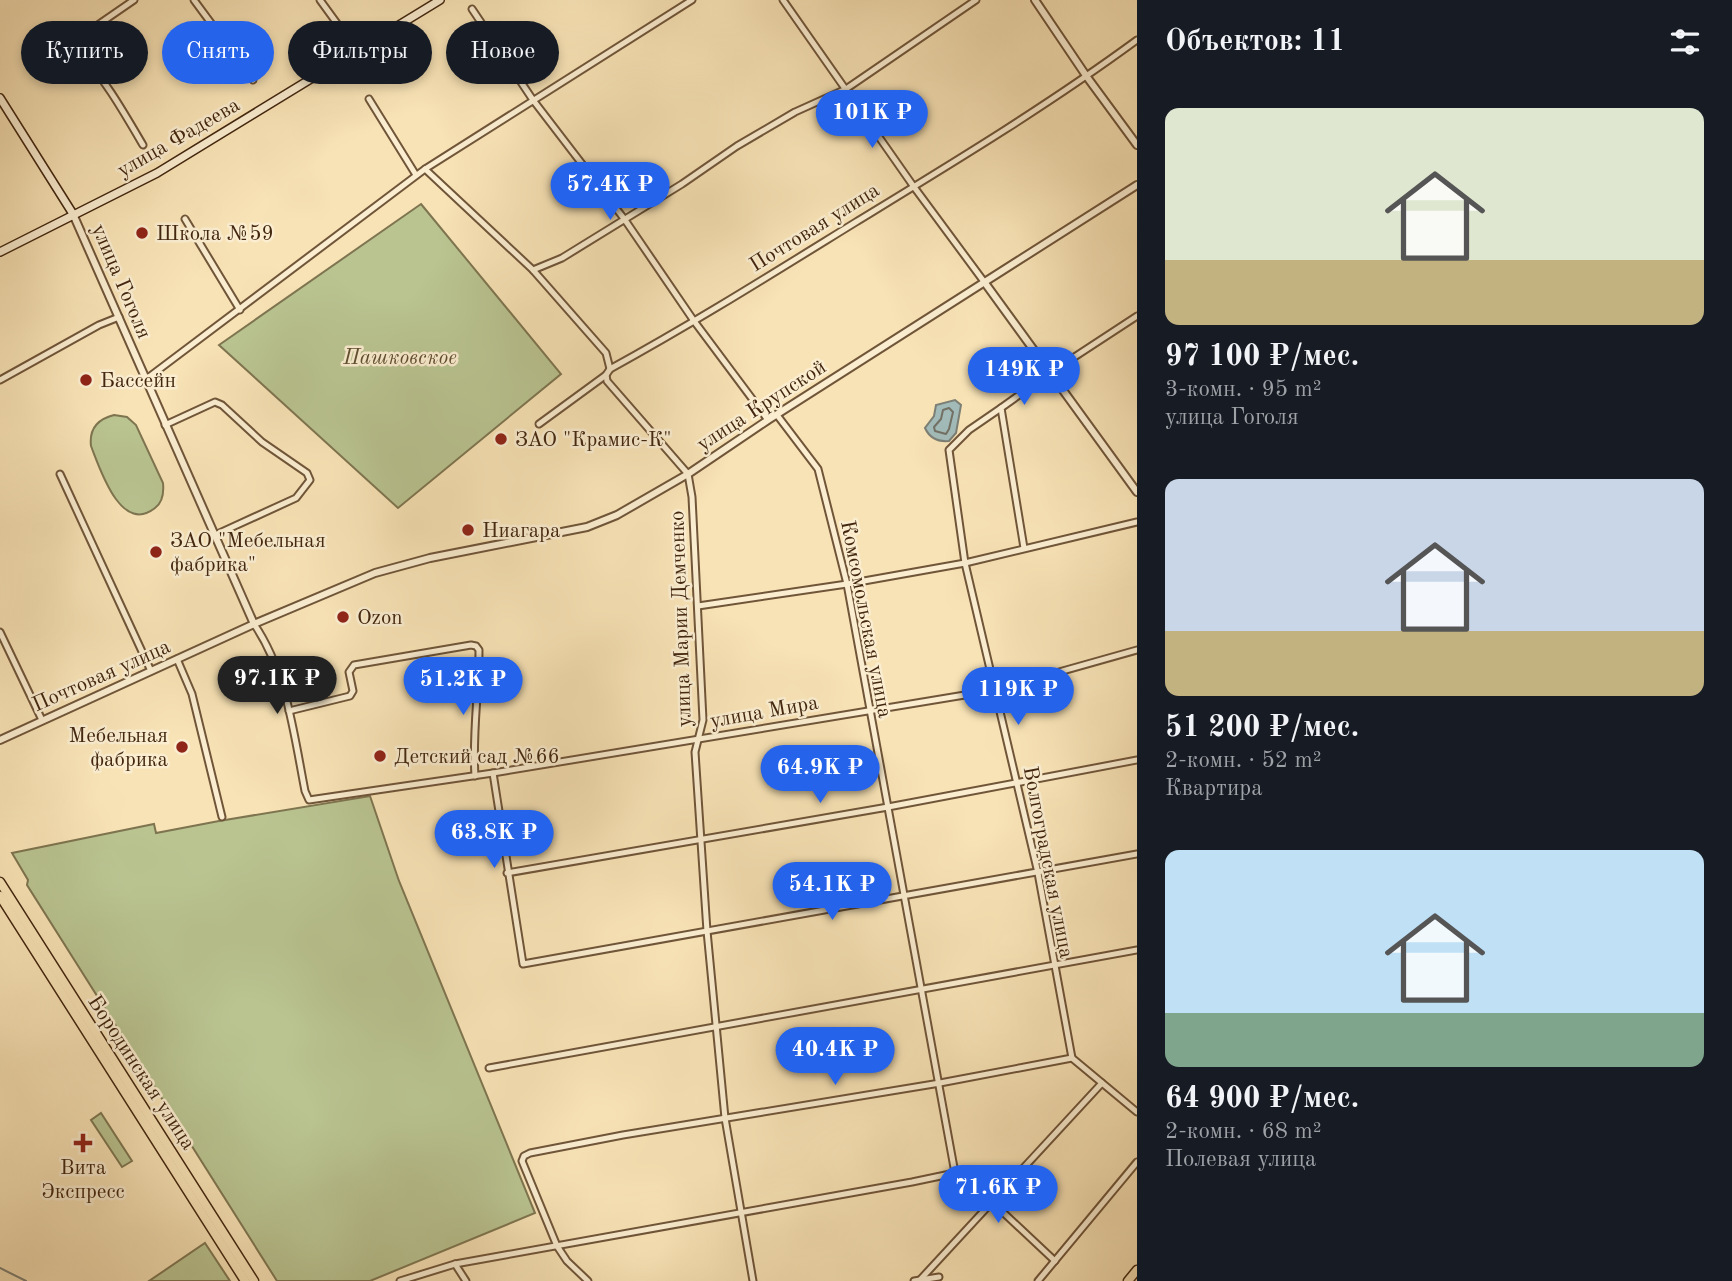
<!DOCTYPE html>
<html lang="ru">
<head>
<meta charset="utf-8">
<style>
  body { margin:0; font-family:"Old Standard TT",serif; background:#242831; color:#f1f3f6; height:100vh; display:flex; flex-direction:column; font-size:26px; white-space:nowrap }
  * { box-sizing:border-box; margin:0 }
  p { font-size:23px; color:#9ea1a6 }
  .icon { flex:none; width:38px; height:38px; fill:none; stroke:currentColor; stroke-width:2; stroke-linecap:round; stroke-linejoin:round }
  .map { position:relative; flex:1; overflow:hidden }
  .drawer { display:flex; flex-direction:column; background:#171b24; width:595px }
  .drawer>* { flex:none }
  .banner { position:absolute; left:21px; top:21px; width:665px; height:63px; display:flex; gap:14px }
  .price { position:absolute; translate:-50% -60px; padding:0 16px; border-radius:24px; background:#2563eb; color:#fff; font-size:23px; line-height:46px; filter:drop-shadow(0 2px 4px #0008) }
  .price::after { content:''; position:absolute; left:50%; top:42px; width:21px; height:16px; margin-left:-10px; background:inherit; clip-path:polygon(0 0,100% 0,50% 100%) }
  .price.active { background:#222; color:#fff }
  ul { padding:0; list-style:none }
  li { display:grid; align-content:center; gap:14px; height:371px; padding:0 28px }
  li span { display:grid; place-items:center; height:217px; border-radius:14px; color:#555 }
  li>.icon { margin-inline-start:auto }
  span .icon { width:126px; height:126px; fill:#fffc; stroke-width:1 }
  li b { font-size:30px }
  h2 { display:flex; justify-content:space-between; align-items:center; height:84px; padding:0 28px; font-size:30px }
  .pill { padding:0 24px; border-radius:32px; background:#171b24; box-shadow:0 4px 10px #0003; font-size:24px; line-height:63px }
  .pill.active { background:#2563eb; color:#fff }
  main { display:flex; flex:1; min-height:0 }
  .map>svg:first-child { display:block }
  .green { fill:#b9c491; stroke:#7e7550; stroke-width:2 }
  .water { fill:#a2bbb9; stroke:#7c7f75; stroke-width:2 }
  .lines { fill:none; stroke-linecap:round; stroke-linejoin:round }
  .shore { stroke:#727064; stroke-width:2 }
  .stream { stroke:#7c7f75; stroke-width:2 }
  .minor-casing { stroke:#705539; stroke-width:9 }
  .tertiary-casing { stroke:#705539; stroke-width:10 }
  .secondary-casing { stroke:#42260f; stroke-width:10 }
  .primary-casing { stroke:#42260f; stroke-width:11 }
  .minor { stroke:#faedd0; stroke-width:5 }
  .tertiary { stroke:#faedd0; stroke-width:6 }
  .secondary { stroke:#faedd0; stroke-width:7 }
  .primary { stroke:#f8e3b6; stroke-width:8 }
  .poi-dot { fill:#8f2418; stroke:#faedd0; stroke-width:2.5 }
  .labels { text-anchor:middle; stroke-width:5; stroke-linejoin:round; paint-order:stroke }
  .street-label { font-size:21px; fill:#42260f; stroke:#faedd0 }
  .poi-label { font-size:21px; fill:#42260f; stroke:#faedd0; text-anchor:start }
  .park-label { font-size:21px; font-style:italic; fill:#604e30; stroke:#faedd0 }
</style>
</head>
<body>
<main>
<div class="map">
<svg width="1137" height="1281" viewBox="0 0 1137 1281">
  <rect width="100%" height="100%" fill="#f8e3b6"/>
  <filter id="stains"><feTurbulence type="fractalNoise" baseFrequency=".00286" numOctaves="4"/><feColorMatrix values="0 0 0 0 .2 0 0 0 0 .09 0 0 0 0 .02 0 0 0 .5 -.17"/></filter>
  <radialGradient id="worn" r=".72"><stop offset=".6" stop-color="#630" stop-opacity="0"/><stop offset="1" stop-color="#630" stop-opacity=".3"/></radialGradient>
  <g class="green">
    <polygon points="421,204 561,374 398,508 219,345"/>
    <path d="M114,415L127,417L136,425L163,483C164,493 163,502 155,508C121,535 100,469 91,446C89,429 98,419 114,415Z"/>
    <polygon points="370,796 399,881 535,1213 370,1281 277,1281 27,885 28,880 12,853 154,824 156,833 219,821"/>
    <polygon points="101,1113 132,1161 122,1167 91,1120"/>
    <polygon points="205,1243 230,1281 149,1281"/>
  </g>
  <path class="water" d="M955,400L961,405L956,433L949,441C938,442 930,439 925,428L934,416L936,405Z"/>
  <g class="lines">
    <polygon class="shore" points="949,408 953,412 949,429 946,434 935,431 934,427 941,419 943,410"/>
    <polyline class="stream" points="0,1268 26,1281"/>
    <defs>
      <g id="minor">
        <path d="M134,0L73,42L74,45C103,76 122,109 143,145"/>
        <polyline points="194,0 253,80"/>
        <polyline points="320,0 352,44"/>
        <polyline points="783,0 914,187 985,283"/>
        <polyline points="472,9 533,100 625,220 694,321 768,420"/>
        <polyline points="369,99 416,175"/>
        <polyline points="425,169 533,270 606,353 610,369 606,375 607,381 688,474 692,497 703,720 695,752 707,931 725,1118 753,1281"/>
        <polyline points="185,219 240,310"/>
        <polyline points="533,270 562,258 682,184 737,146 795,112 846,89 976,0"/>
        <path d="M610,369C694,323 775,272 856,222C951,164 1047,106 1137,40"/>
        <polyline points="0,380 99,325 119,317"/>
        <polyline points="145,380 425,169 692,0"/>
        <polyline points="1001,408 969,430 949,450 965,563 1038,873 1072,1058"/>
        <polyline points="777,415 818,469 847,584 955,1173"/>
        <polyline points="539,424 606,375"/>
        <polyline points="165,425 215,402 222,405 262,442 307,473 310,480 296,498 215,535"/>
        <polyline points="60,474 151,671"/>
        <polyline points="1024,548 1001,408 1050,373 1137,316"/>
        <polyline points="698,606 847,584 965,563 1137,522"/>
        <path d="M254,624C287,672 294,735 305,791L309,800L493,773L995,690L1137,650"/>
        <polyline points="0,632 42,720"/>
        <polyline points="177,659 192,694 222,817"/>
        <path d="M289,711L350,696L353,691L349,672L354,665L471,645L476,646L479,650C479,692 472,734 475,776"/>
        <polyline points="493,773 523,964 1137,854"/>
        <polyline points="507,873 888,807 1137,760"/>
        <polyline points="489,1068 1137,950"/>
        <polyline points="955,1173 991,1201 1055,1261"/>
        <polyline points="455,1264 466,1281"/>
        <polyline points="400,1281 455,1264 912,1182 955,1173"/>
        <polyline points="588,1281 567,1261 557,1246 522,1161 524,1156 530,1153 623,1135 940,1083 1072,1058 1137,1112"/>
        <polyline points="914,1281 939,1277"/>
        <polyline points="919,1281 1102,1083"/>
        <polyline points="1038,1281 1137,1162"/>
      </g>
      <g id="tertiary">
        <polyline points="1035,0 1087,77 1137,145"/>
        <polyline points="73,214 254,624"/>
        <polyline points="985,283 1137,492"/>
        <polyline points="0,740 254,624 375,573 430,558 587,527 617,515 688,474 768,420 1137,185"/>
      </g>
      <g id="secondary">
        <polyline points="0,98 73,214"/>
        <polyline points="0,252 157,173 440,0"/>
      </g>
      <g id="primary">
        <polyline points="0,882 254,1281"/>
        <polyline points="0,896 245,1281"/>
        <polyline points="1128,1281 1137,1270"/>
      </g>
    </defs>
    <use href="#minor" class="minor-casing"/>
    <use href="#tertiary" class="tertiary-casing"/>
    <use href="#secondary" class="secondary-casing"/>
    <use href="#primary" class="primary-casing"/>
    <use href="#minor" class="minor"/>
    <use href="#tertiary" class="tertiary"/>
    <use href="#secondary" class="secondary"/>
    <use href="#primary" class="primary"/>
  </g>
  <g class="poi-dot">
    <circle cx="142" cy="233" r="7"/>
    <circle cx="86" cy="380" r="7"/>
    <circle cx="501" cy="439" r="7"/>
    <circle cx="468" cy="530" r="7"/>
    <circle cx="156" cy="552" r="7"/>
    <circle cx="343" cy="617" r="7"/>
    <circle cx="182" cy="747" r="7"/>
    <circle cx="380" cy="756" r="7"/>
    <path d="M79.5 1132.5h7v7h7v7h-7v7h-7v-7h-7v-7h7z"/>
  </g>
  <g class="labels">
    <g class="street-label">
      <text transform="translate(178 137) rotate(-30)" y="7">улица Фадеева</text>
      <text transform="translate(814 227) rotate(-32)" y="7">Почтовая улица</text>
      <text transform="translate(122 281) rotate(67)" y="7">улица Гоголя</text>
      <text transform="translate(761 405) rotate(-33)" y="7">улица Крупской</text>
      <text transform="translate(680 619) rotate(-92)" y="7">улица Марии Демченко</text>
      <text transform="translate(867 619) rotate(79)" y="7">Комсомольская улица</text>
      <text transform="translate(101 675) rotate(-24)" y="7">Почтовая улица</text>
      <text transform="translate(764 711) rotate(-10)" y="7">улица Мира</text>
      <text transform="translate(1049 862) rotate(79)" y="7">Волгоградская улица</text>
      <text transform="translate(142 1072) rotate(57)" y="7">Бородинская улица</text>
    </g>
    <g class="poi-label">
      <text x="156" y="240">Школа №59</text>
      <text x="100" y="387">Бассейн</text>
      <text x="515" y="446">ЗАО "Крамис-К"</text>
      <text x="482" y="537">Ниагара</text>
      <text x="170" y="547">ЗАО "Мебельная<tspan x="170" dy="24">фабрика"</tspan></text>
      <text x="357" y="624">Ozon</text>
      <text x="168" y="742" text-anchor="end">Мебельная<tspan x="168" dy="24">фабрика</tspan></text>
      <text x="394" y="763">Детский сад №66</text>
      <text x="83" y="1174" text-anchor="middle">Вита<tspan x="83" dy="24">Экспресс</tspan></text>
    </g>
    <g class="park-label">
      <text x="400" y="364">Пашковское</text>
    </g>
  </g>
  <rect width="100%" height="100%" filter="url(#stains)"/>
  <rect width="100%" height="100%" fill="url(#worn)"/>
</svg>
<b class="price" style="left:872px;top:150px">101K ₽</b>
<b class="price" style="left:610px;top:222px">57.4K ₽</b>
<b class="price" style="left:1024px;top:407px">149K ₽</b>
<b class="price active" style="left:277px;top:716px">97.1K ₽</b>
<b class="price" style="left:463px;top:717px">51.2K ₽</b>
<b class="price" style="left:1018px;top:727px">119K ₽</b>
<b class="price" style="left:820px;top:805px">64.9K ₽</b>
<b class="price" style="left:494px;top:870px">63.8K ₽</b>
<b class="price" style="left:832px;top:922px">54.1K ₽</b>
<b class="price" style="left:835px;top:1087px">40.4K ₽</b>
<b class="price" style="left:998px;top:1225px">71.6K ₽</b>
<div class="banner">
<a class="pill">Купить</a>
<a class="pill active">Снять</a>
<a class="pill">Фильтры</a>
<a class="pill">Новое</a>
</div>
</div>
<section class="drawer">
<h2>Объектов: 11<svg class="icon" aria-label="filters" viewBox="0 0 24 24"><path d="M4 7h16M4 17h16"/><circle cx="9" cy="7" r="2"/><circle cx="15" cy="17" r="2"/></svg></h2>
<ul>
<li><span style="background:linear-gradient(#dfe7d0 70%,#c2b280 0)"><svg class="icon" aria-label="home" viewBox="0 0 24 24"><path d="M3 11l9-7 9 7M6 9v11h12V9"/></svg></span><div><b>97 100 ₽/мес.</b><p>3-комн. · 95 m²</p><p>улица Гоголя</p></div></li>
<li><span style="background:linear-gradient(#c9d6e8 70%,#c2b280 0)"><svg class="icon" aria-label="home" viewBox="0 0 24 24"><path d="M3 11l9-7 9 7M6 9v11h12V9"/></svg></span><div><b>51 200 ₽/мес.</b><p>2-комн. · 52 m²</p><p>Квартира</p></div></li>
<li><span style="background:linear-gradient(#bfe0f5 75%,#7fa58c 0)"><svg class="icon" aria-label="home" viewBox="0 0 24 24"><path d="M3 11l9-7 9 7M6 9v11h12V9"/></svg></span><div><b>64 900 ₽/мес.</b><p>2-комн. · 68 m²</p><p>Полевая улица</p></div></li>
</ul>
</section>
</main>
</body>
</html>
